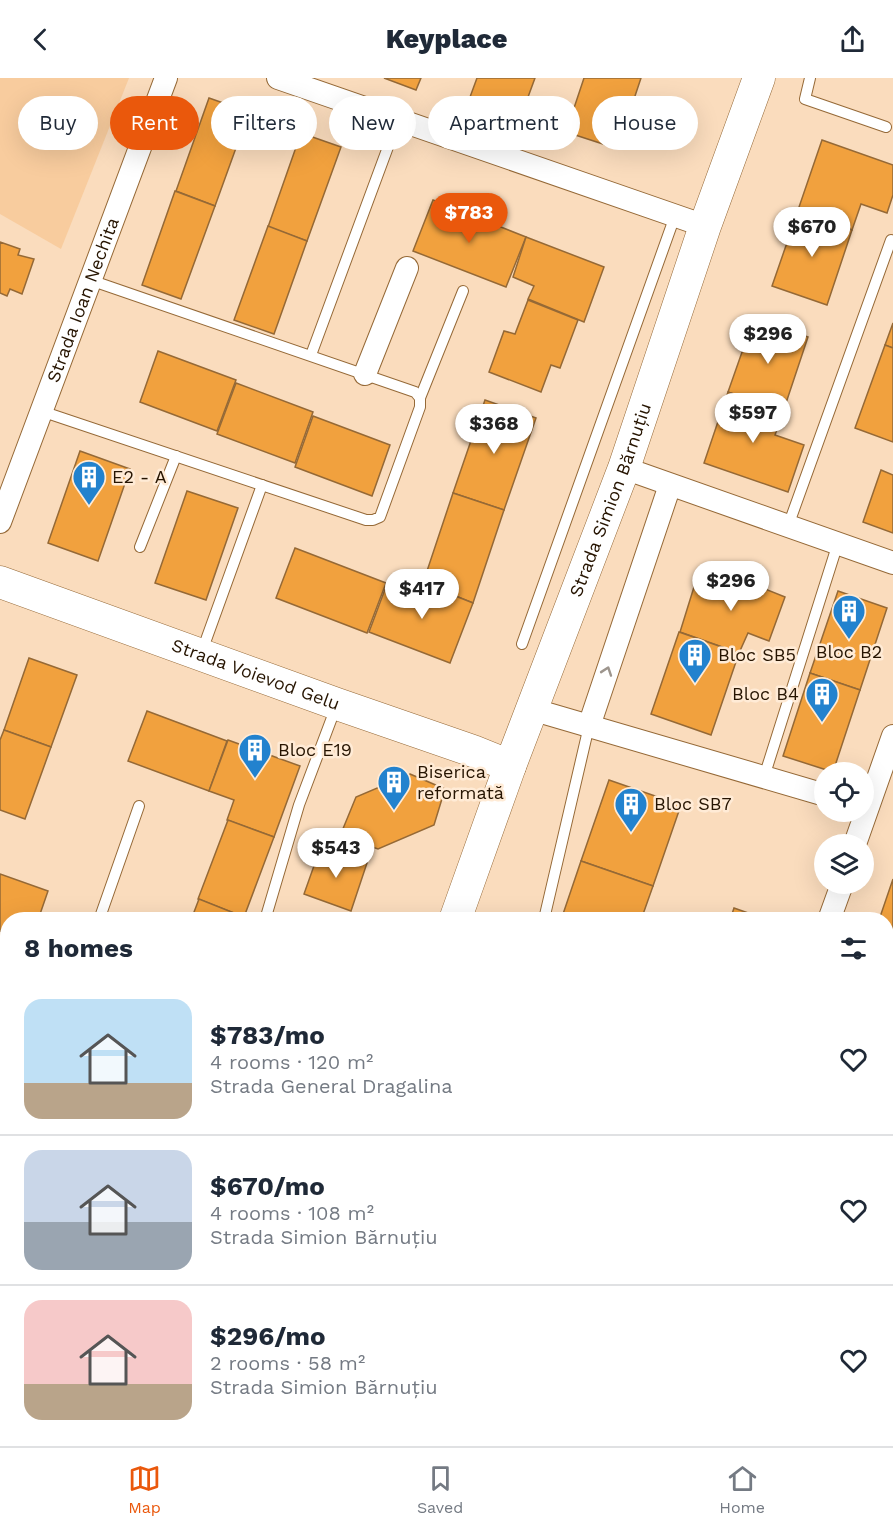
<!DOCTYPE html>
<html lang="en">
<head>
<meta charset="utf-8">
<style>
  body { margin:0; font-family:"Work Sans",sans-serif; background:#f2f2f3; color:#1f2937; height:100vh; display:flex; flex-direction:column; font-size:22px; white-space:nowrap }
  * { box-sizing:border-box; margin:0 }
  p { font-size:20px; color:#747a83 }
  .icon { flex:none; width:33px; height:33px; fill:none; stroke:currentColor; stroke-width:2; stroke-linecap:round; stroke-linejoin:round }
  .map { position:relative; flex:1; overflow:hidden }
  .side { position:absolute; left:0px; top:834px; width:894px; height:534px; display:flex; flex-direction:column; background:#fff; border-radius:24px 24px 0 0; box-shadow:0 6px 24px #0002 }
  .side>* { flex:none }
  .hud { position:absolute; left:18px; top:18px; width:858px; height:54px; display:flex; gap:12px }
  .tools { position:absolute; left:814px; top:684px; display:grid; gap:12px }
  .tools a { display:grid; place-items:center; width:60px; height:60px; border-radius:50%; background:#fff; box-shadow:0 6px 24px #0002; font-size:30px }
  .price { position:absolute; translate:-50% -51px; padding:0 14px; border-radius:21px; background:#fff; color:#222; font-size:20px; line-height:39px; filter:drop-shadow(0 2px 3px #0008) }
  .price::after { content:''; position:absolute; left:50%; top:36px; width:18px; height:14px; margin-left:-9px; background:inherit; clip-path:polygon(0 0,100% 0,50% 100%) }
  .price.active { background:#ea580c; color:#fff }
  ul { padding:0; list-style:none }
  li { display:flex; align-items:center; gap:18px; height:150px; padding:0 24px }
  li+li { border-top:2px solid #e0e1e3 }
  li span { display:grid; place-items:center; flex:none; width:168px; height:120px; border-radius:18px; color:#555 }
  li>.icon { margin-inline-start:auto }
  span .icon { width:72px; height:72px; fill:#fffc; stroke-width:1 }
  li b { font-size:26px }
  h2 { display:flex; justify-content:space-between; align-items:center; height:72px; padding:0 24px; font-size:26px }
  .tag { padding:0 21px; border-radius:27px; background:#fff; box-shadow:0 6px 24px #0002; font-size:21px; line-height:54px }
  .tag.active { background:#ea580c; color:#fff }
  header { display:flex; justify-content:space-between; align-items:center; height:78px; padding:0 24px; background:#fff; font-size:27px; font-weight:800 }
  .menu { display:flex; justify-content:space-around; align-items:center; height:84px; border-top:2px solid #e0e1e3; background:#fff; font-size:16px; color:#747a83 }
  .menu a { display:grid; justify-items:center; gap:3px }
  .menu .active { color:#ea580c }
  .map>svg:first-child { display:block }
  .built { fill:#f8cc9e }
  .building { fill:#f1a13e; stroke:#956936; stroke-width:1.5 }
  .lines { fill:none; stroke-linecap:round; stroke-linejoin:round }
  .lane-casing { stroke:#956937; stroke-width:12 }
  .street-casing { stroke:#956937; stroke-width:24 }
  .secondary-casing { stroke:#956937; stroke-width:33 }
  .lane { stroke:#fff; stroke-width:10 }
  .street { stroke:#fff; stroke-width:22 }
  .secondary { stroke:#fff; stroke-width:32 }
  .oneway { stroke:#9d958d }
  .labels { text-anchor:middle; stroke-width:5; stroke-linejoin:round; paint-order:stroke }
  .street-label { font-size:18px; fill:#261401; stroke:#ffebd6 }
  .poi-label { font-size:18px; fill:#261401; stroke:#ffebd6; text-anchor:start }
</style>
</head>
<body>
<header><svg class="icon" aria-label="back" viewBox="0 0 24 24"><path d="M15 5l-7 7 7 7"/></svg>Keyplace<svg class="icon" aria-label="share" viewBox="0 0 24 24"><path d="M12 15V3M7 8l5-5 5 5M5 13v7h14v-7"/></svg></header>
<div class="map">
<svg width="893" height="1368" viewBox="0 0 893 1368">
  <rect width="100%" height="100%" fill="#fadcbd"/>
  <polygon class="built" points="0,0 129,0 61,171 0,136"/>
  <g class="building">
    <polygon points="384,0 421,0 416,12"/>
    <polygon points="477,0 535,0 517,49 466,30"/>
    <polygon points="584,0 641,0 625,48 614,44 606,67 566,54"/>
    <polygon points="209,20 249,34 215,128 176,113"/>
    <polygon points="301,55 341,69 307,163 268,149"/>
    <polygon points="822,62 893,87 893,117 887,135 861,126 852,152 798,132"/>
    <polygon points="175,113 215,128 181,221 142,207"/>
    <polygon points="433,122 526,159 506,209 413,173"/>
    <polygon points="798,133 852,152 827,227 772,208"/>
    <polygon points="268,148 307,163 274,256 234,242"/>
    <polygon points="526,159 604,189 584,244 528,221 534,208 513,199"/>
    <polygon points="0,164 20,171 18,177 34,181 22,216 10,211 7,218 0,215"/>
    <polygon points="528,222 578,242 560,290 551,287 541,314 489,294 504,253 515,256"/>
    <polygon points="754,240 808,259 783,334 728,314"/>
    <polygon points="893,245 893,270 885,267"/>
    <polygon points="885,267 893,270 893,364 855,350"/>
    <polygon points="158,273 236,302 217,353 140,324"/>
    <polygon points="236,305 313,334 295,385 217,356"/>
    <polygon points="728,314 783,334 775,357 804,367 788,414 704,385"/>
    <polygon points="485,322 536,340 504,432 453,415"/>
    <polygon points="313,338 390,367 372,418 295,389"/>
    <polygon points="80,373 130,391 98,483 48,465"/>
    <polygon points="881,392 893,397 893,455 863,444"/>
    <polygon points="187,413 238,430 206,522 155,505"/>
    <polygon points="453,415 504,432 473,525 423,505"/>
    <polygon points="295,470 386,505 367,555 276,520"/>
    <polygon points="708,497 733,498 785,519 769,563 748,555 739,575 680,554 694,509"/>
    <polygon points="423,505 473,525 450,585 369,554 387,506 418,518"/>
    <polygon points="838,513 887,530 860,612 810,595"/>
    <polygon points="679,554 739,575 711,657 651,636"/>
    <polygon points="29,580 77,597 51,669 4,652"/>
    <polygon points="810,595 860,612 833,694 783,678"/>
    <polygon points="147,633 227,663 209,713 128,683"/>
    <polygon points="4,652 51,669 25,741 0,732 0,662"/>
    <polygon points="228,662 300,688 274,759 227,742 234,722 209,713"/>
    <polygon points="410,696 445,711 434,747 378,771 340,758 356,719"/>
    <polygon points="609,702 681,727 653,808 581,783"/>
    <polygon points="228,742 274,759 244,839 198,821"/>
    <polygon points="321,768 367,785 351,833 304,816"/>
    <polygon points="581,783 653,808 641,842 561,842"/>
    <polygon points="0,796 48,813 38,842 8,842 8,855 0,853"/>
    <polygon points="893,801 893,904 886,902 886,842 879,842"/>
    <polygon points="199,821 244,839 244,842 191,842"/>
    <polygon points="734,830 768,842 730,842"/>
    <polygon points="886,902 893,904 893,963 886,982"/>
    <polygon points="355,1360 460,1360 458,1368 352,1368"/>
    <polygon points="859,1360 868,1360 887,1368 856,1368"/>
  </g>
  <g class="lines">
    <defs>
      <g id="lane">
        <polyline points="810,0 805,21 886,49"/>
        <polyline points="311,277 398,42"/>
        <polyline points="420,320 463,213"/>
        <polyline points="41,333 366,442 373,442 380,439 420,329 420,320 415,314 90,202"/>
        <polyline points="788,448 891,162"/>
        <polyline points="140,469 176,378"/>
        <polyline points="522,566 675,138"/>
        <polyline points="202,573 262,407"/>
        <polyline points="764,699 838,465"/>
        <polyline points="99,842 139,728"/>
        <polyline points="265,842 299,727 336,629"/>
        <polyline points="542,842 545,837 589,648"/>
        <polyline points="0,1066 8,1048"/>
        <polyline points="21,1368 25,1360"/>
      </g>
      <g id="street">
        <polyline points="278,0 705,148"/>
        <polyline points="365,296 407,190"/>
        <polyline points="624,390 893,485"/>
        <path id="s1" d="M0,444L166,0"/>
        <polyline points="531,631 825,717"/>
        <polyline points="589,648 670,407"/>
        <polyline points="855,766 893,658"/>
        <polyline points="829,842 842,806"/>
        <polyline points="886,1338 893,1341"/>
        <polyline points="823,1368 826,1360"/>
      </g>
      <g id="secondary">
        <path id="s2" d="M0,504L337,626L473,673L510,688"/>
        <path id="s3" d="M455,842L510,688L624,390L705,148L759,0"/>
        <polyline points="269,1368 272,1360"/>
      </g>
    </defs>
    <use href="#lane" class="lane-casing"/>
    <use href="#street" class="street-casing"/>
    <use href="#secondary" class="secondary-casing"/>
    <use href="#lane" class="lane"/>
    <use href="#street" class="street"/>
    <use href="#secondary" class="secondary"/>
  </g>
  <defs><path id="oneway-chevron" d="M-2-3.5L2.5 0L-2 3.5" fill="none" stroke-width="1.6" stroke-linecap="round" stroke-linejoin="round" transform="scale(1.5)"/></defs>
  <use class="oneway" href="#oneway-chevron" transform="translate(607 593) rotate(-71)"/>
  <defs>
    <symbol id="building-pin" viewBox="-11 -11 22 30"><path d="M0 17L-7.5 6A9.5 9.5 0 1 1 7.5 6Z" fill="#2282ce" stroke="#ffebd6"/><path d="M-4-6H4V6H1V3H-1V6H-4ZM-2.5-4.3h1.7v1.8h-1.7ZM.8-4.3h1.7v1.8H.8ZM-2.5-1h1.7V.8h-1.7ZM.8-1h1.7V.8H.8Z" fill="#fff"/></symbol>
  </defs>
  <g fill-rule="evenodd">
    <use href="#building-pin" x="70" y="380" width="38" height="52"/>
    <use href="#building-pin" x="830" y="514" width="38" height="52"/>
    <use href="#building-pin" x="676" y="558" width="38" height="52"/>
    <use href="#building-pin" x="803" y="597" width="38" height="52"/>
    <use href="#building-pin" x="236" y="653" width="38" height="52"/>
    <use href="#building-pin" x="375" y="685" width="38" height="52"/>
    <use href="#building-pin" x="612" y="707" width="38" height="52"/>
  </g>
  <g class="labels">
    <g class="street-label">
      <text dy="6" stroke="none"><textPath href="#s1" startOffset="237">Strada Ioan Nechita</textPath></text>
      <text dy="6" stroke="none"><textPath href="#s3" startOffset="448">Strada Simion Bărnuțiu</textPath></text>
      <text dy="6" stroke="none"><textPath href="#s2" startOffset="272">Strada Voievod Gelu</textPath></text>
    </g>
    <g class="poi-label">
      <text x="112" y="405">E2 - A</text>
      <text x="849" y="580" text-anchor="middle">Bloc B2</text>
      <text x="718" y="583">Bloc SB5</text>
      <text x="799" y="622" text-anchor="end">Bloc B4</text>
      <text x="278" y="678">Bloc E19</text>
      <text x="417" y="700">Biserica<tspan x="417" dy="21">reformată</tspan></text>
      <text x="654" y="732">Bloc SB7</text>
    </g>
  </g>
</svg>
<div class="tools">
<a><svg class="icon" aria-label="locate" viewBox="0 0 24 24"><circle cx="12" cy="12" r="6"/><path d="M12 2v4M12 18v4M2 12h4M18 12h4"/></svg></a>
<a><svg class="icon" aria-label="layers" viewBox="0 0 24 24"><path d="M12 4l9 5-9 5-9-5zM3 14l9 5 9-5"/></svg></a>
</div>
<b class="price active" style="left:469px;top:166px">$783</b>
<b class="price" style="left:812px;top:180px">$670</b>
<b class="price" style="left:768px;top:287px">$296</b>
<b class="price" style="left:753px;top:366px">$597</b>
<b class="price" style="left:494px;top:377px">$368</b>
<b class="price" style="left:731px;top:534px">$296</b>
<b class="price" style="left:422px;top:542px">$417</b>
<b class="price" style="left:336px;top:801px">$543</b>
<div class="hud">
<a class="tag">Buy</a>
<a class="tag active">Rent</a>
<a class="tag">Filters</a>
<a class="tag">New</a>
<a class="tag">Apartment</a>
<a class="tag">House</a>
</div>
<section class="side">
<h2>8 homes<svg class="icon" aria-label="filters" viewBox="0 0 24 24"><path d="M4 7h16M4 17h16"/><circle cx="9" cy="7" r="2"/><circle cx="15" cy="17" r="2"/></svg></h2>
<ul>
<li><span style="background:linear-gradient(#bfe0f5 70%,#b9a48a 0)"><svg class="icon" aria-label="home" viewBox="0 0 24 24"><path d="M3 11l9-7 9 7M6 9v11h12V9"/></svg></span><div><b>$783/mo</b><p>4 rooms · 120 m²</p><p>Strada General Dragalina</p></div><svg class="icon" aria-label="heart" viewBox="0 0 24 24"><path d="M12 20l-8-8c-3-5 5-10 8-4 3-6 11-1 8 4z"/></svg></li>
<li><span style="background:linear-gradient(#c9d6e8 60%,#9aa5b1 0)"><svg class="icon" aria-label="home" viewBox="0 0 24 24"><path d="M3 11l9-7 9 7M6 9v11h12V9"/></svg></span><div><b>$670/mo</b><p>4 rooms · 108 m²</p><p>Strada Simion Bărnuțiu</p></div><svg class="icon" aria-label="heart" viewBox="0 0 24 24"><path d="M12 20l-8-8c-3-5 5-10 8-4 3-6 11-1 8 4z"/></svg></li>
<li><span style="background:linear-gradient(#f6c9c9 70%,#b9a48a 0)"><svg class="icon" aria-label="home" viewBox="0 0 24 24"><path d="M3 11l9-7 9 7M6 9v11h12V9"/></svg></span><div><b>$296/mo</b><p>2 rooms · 58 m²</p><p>Strada Simion Bărnuțiu</p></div><svg class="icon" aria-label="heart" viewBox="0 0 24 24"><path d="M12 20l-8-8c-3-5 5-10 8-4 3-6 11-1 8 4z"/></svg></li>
</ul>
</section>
</div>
<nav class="menu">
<a class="active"><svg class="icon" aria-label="map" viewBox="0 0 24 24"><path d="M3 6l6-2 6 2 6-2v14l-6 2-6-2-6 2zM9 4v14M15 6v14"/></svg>Map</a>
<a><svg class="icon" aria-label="saved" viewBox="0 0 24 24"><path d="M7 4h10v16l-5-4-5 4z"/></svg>Saved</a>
<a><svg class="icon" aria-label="home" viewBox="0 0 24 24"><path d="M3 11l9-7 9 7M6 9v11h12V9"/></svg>Home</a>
</nav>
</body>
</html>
